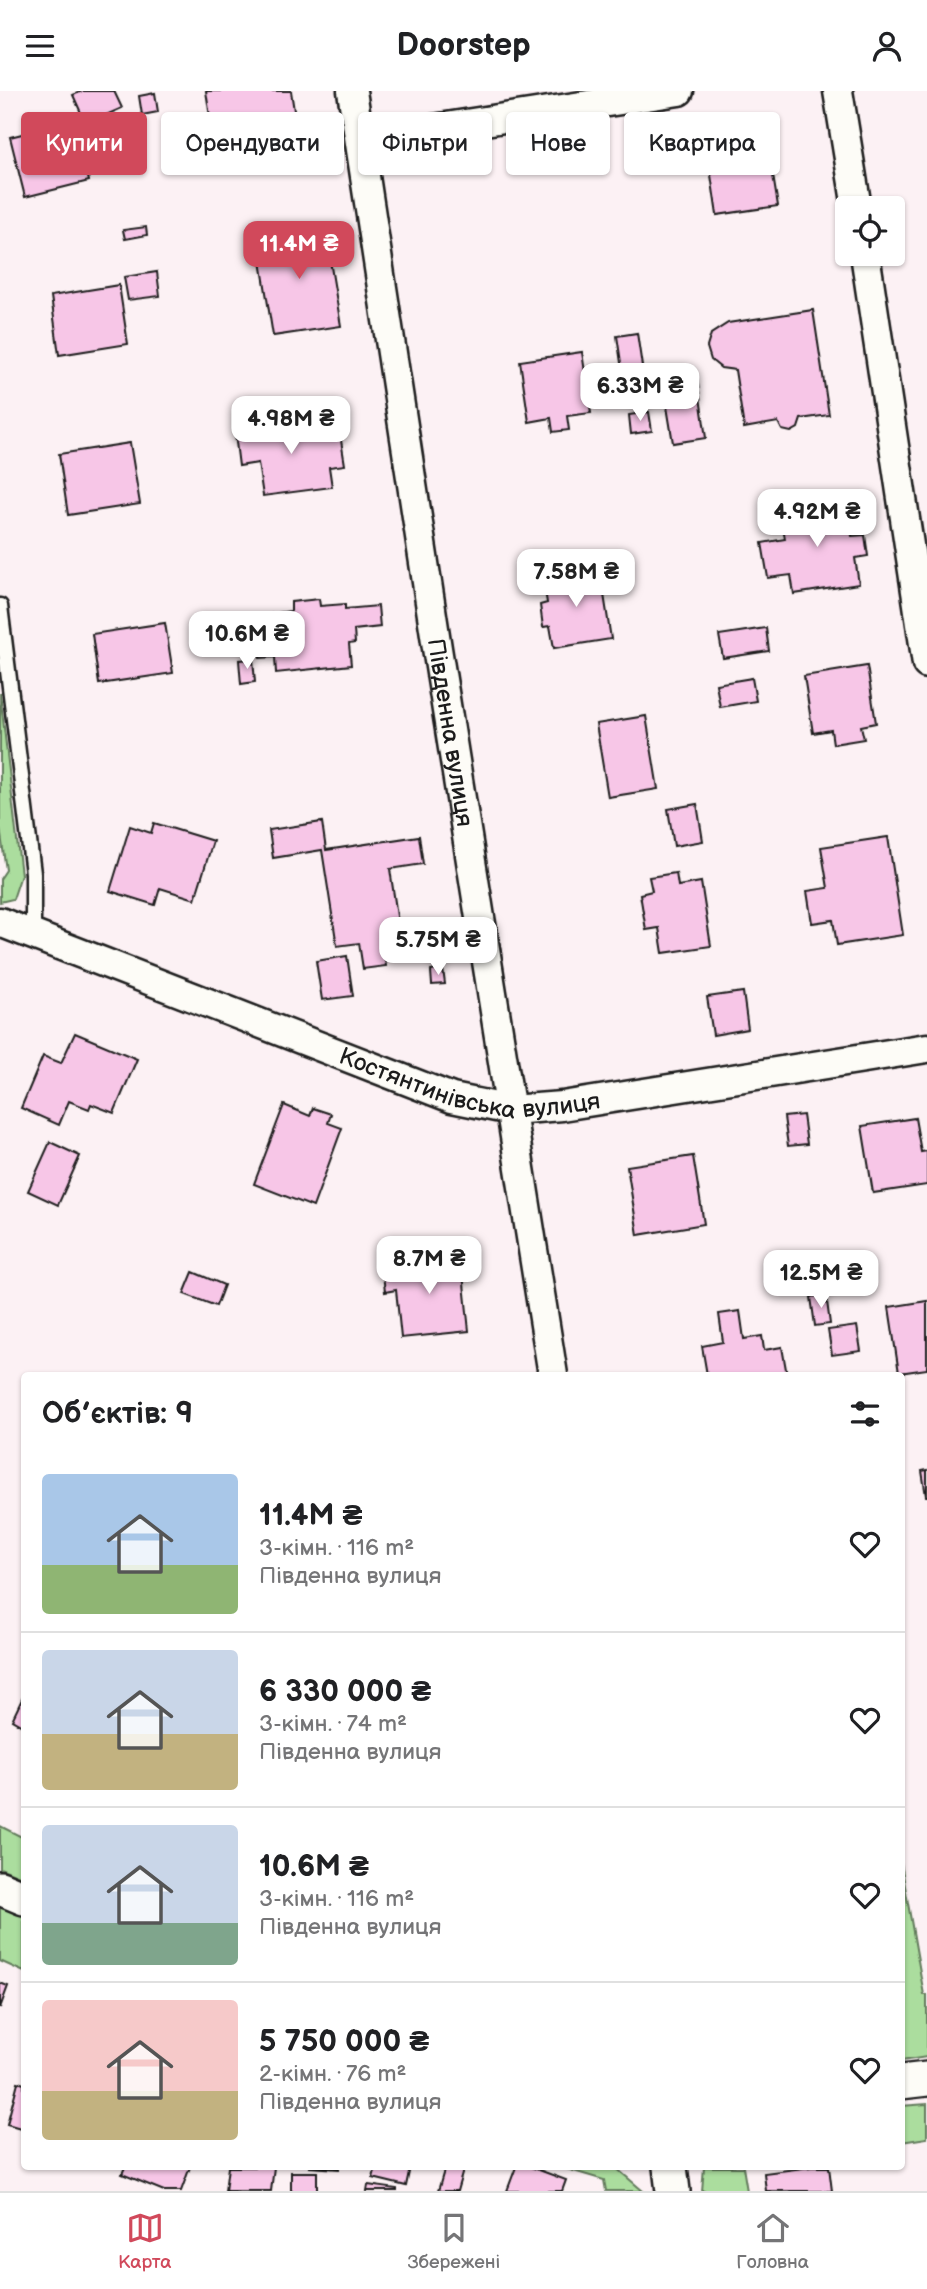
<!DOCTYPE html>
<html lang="uk">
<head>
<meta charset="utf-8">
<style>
  body { margin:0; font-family:"Balsamiq Sans",sans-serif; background:#f6f6f6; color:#202124; height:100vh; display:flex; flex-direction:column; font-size:26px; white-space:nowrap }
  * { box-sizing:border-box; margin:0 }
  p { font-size:23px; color:#757577 }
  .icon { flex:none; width:38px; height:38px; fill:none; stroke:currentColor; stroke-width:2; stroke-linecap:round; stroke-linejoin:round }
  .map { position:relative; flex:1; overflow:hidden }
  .sheet { position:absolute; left:21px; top:1281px; width:884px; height:798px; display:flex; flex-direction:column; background:#fff; border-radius:7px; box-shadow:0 2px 5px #0004 }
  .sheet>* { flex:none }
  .hud { position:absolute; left:21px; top:21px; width:886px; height:63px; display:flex; gap:14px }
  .fabs { position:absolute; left:835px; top:105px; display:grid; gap:14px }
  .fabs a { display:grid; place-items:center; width:70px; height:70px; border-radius:7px; background:#fff; box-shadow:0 2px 5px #0004; font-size:35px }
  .price { position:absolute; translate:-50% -60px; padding:0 16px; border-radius:14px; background:#fff; color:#222; font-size:23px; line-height:46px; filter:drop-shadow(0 2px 4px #0008) }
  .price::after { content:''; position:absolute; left:50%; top:42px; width:21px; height:16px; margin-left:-10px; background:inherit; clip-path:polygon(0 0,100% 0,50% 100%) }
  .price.on { background:#d1495b; color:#fff }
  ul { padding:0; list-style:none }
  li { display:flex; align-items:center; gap:21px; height:175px; padding:0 21px }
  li+li { border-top:2px solid #e0e0e0 }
  li span { display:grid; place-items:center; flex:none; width:196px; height:140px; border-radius:7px; color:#555 }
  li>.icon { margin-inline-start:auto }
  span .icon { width:84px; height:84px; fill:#fffc; stroke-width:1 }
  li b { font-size:30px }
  h2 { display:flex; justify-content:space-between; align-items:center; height:84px; padding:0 21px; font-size:30px }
  .chip { padding:0 24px; border-radius:7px; background:#fff; box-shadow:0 2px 5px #0004; font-size:24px; line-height:63px }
  .chip.on { background:#d1495b; color:#fff }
  header { display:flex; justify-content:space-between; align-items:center; height:91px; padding:0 21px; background:#fff; font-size:32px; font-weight:800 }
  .tabs { display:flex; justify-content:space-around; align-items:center; height:98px; border-top:2px solid #e0e0e0; background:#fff; font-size:19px; color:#757577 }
  .tabs a { display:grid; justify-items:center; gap:4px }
  .tabs .on { color:#d1495b }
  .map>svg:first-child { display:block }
  .green { fill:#abdd9e; stroke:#647c5d; stroke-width:2 }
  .building { fill:#f7c6e7; stroke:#1c1c1c; stroke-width:2 }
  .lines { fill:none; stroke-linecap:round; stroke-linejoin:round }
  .service-casing { stroke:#1c1c1c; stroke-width:19 }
  .minor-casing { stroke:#1c1c1c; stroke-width:33 }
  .tertiary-casing { stroke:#1c1c1c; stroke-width:38 }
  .service { stroke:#fdfcf7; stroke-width:14 }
  .minor { stroke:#fdfcf7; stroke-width:28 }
  .tertiary { stroke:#fdfcf7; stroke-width:33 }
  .labels { text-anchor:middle; stroke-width:6; stroke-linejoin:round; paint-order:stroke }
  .street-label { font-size:24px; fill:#1c1c1c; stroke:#fdfcf7 }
</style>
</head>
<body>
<header><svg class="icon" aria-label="menu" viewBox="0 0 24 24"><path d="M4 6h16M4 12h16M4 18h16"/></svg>Doorstep<svg class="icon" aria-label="person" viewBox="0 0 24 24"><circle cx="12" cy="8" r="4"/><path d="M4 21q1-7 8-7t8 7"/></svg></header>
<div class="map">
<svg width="927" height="2100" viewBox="0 0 927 2100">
  <rect width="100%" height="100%" fill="#fcf1f4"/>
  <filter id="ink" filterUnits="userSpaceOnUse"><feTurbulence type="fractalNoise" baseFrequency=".0143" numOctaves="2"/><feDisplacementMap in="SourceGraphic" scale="14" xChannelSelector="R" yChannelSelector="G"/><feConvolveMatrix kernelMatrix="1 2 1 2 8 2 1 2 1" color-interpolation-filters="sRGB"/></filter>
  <g filter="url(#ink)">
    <g class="green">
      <polygon points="0,602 21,784 13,808 0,811 0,788 6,779 0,737"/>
      <polygon points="0,1735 24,1747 24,1787 0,1777"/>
      <polygon points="901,1772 924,1904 927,1904 927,1966 901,1970"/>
      <polygon points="0,1813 24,1823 24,1881 0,1870"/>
      <polygon points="927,2013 927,2047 901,2051 901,2015"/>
      <polygon points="560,2076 615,2076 643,2100 606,2100 604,2089"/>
      <polygon points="704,2076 743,2076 747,2100 702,2100"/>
    </g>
    <g class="building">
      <polygon points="82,0 114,0 122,17 86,33 73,4"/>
      <polygon points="206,0 291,0 301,65 218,78"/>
      <polygon points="155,2 158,21 142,24 139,5"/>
      <polygon points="74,30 89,90 25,106 10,46"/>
      <polygon points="768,54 778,115 717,124 708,64"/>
      <polygon points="324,134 341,235 273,245 257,145"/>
      <polygon points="146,136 147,144 125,148 123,139"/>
      <polygon points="157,181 160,205 128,209 124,186"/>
      <polygon points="119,194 128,253 59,264 51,205"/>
      <polygon points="813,219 829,324 801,328 798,337 791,341 782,339 778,331 744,337 735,279 721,277 711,269 707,256 711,243 728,232"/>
      <polygon points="637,242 643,282 623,285 617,245"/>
      <polygon points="582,261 591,322 567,325 569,339 553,341 551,327 529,331 520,270"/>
      <polygon points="697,286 706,347 673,352 663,291"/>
      <polygon points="649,321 652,340 631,343 629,324"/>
      <polygon points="299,329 301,342 339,337 345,374 329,376 332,396 263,405 258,372 239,375 235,343 254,340 253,335"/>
      <polygon points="130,352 140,413 68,424 59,363"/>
      <polygon points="846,407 852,445 865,444 868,465 855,467 859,493 794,503 791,484 768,487 762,452 785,448 782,430 810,426 808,412"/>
      <polygon points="600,478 611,548 554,557 550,535 543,536 540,514 547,512 543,487"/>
      <polygon points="319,508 320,515 345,513 345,518 378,515 380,536 354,539 355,552 349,553 351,574 276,582 275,566 260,567 257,532 271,531 270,523 291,520 291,511"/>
      <polygon points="165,532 173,582 99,593 92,543"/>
      <polygon points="766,537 769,560 723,567 719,544"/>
      <polygon points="253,568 255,591 241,593 239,569"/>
      <polygon points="867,575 876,632 861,635 864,648 833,653 831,639 813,642 804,585"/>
      <polygon points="752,587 756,610 720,616 716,593"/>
      <polygon points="646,625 658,698 608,706 596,633"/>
      <polygon points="697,713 703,750 674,755 668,718"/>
      <polygon points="322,731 326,759 419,745 423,773 390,778 400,845 382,848 386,875 363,878 359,852 337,855 322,759 273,767 269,739"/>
      <polygon points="154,732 213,750 195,808 160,797 155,814 110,800 130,735 151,742"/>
      <polygon points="888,746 903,844 837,854 833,829 812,832 807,800 828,797 821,756"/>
      <polygon points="676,782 678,795 701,791 711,855 663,862 659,837 646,839 640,803 652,800 649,786"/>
      <polygon points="347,865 353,905 322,909 316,870"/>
      <polygon points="443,878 445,893 432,894 431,880"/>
      <polygon points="743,901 748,938 713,944 707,906"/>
      <polygon points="75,942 137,968 114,1022 91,1013 89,1018 69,1010 59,1034 21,1017 43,965 61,972"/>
      <polygon points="284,1014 310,1025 313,1017 331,1023 328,1032 342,1037 313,1116 254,1093"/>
      <polygon points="803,1024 807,1053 788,1055 784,1026"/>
      <polygon points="915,1027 921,1061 927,1060 927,1094 873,1102 862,1035"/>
      <polygon points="50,1051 80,1065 58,1114 28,1100"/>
      <polygon points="693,1065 704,1133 638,1144 627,1075"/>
      <polygon points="461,1164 469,1240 401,1247 396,1199 385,1201 382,1173"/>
      <polygon points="193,1181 224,1194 216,1215 184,1203"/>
      <polygon points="826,1203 830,1233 815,1235 811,1206"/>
      <polygon points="927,1210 927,1278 899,1282 889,1216"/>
      <polygon points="740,1220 744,1248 762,1245 764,1259 782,1256 787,1284 707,1284 702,1255 723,1251 719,1223"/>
      <polygon points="857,1235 861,1260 832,1264 828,1239"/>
      <polygon points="927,1379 927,1405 926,1405 922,1380"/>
      <polygon points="24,1604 24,1636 12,1629"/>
      <polygon points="0,1892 8,1895 0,1917"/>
      <polygon points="18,1991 24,1993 24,2038 7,2033"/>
      <polygon points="125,2076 190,2076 181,2100 164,2100 122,2083"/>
      <polygon points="228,2076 274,2076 271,2100 225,2100"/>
      <polygon points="308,2076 339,2076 339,2078"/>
      <polygon points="376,2076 410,2076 406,2095 373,2087"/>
      <polygon points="445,2076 464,2076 457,2100 438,2100"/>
      <polygon points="516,2076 531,2076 566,2089 562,2100 507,2100"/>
      <polygon points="811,2076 829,2076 832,2100 766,2100 764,2082"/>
      <rect x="291" y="2081" width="26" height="19"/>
      <polygon points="368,2094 397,2098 397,2100 367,2100"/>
    </g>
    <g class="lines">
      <defs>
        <polyline id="service" points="0,515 33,782 33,844"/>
        <g id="minor">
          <path id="s1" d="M352,0L437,557L553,1284"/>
          <polyline points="838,0 857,117"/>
          <polyline points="362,49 679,0"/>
          <polyline points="865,163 927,573"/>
          <path id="s2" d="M0,831L452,1007L511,1019L562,1015L927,957"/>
        </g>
        <g id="tertiary">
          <polyline points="0,1797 24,1807"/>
          <polyline points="901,1991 927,1988"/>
          <polyline points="670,2076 673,2100"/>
        </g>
      </defs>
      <use href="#service" class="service-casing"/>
      <use href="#minor" class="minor-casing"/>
      <use href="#tertiary" class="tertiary-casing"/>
      <use href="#service" class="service"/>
      <use href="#minor" class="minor"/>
      <use href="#tertiary" class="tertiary"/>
    </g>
  </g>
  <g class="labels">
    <g class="street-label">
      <text dy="8" stroke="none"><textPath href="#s1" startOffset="649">Південна вулиця</textPath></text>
      <text dy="8" stroke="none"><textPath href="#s2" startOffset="500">Костянтинівська вулиця</textPath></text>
    </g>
  </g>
</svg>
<div class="fabs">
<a><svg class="icon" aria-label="locate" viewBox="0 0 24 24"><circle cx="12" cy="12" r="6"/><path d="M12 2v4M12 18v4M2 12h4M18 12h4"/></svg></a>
</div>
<b class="price on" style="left:299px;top:190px">11.4M ₴</b>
<b class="price" style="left:640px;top:332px">6.33M ₴</b>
<b class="price" style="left:291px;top:365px">4.98M ₴</b>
<b class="price" style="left:817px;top:458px">4.92M ₴</b>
<b class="price" style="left:576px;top:518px">7.58M ₴</b>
<b class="price" style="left:247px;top:580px">10.6M ₴</b>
<b class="price" style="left:438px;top:886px">5.75M ₴</b>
<b class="price" style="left:429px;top:1205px">8.7M ₴</b>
<b class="price" style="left:821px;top:1219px">12.5M ₴</b>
<div class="hud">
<a class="chip on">Купити</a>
<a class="chip">Орендувати</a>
<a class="chip">Фільтри</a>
<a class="chip">Нове</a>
<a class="chip">Квартира</a>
</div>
<section class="sheet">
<h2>Об’єктів: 9<svg class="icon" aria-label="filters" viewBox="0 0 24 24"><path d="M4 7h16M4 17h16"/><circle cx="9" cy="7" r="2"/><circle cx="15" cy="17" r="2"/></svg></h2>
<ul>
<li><span style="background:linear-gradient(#a9c7e8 65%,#8fb573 0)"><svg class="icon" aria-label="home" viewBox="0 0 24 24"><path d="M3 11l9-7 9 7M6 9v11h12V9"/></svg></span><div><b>11.4M ₴</b><p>3-кімн. · 116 m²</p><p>Південна вулиця</p></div><svg class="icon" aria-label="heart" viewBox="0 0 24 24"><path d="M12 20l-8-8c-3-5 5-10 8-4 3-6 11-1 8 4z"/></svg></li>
<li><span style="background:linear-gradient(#c9d6e8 60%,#c2b280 0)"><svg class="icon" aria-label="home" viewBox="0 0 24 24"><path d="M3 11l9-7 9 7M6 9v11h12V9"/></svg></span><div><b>6 330 000 ₴</b><p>3-кімн. · 74 m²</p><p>Південна вулиця</p></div><svg class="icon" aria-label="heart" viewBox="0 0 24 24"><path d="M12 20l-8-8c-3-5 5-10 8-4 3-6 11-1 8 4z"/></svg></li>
<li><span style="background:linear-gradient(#c9d6e8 70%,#7fa58c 0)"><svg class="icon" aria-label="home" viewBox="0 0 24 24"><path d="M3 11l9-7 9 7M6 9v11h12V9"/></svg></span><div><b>10.6M ₴</b><p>3-кімн. · 116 m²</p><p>Південна вулиця</p></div><svg class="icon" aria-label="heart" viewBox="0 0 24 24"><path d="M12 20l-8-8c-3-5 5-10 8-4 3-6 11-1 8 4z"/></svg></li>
<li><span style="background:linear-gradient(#f6c9c9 65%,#c2b280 0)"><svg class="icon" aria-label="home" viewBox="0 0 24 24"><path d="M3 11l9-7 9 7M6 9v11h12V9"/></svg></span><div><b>5 750 000 ₴</b><p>2-кімн. · 76 m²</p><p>Південна вулиця</p></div><svg class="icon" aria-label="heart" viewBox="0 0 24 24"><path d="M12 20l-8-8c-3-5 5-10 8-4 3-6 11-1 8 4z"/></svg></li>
</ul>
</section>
</div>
<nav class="tabs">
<a class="on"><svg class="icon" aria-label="map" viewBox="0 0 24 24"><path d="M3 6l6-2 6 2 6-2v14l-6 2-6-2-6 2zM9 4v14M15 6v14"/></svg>Карта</a>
<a><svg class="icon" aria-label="saved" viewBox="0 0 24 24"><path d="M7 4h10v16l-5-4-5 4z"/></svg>Збережені</a>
<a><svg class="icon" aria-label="home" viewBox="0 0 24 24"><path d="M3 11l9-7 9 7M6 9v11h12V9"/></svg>Головна</a>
</nav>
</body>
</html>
